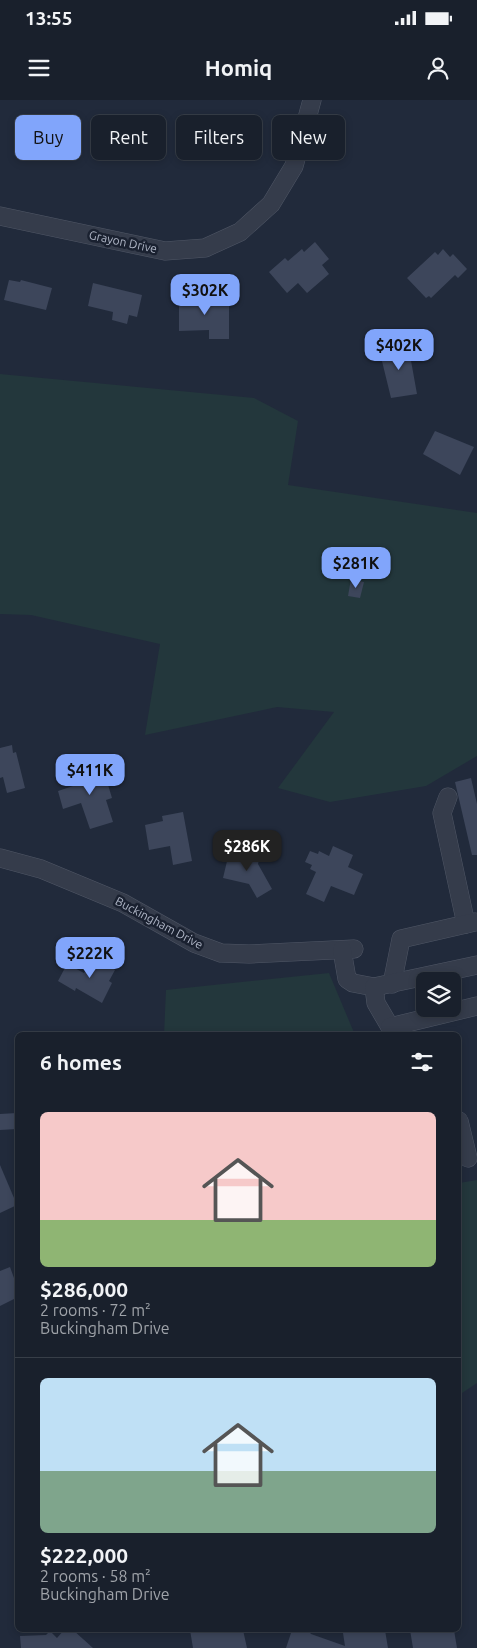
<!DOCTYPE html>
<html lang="en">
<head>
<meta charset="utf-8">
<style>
  body { margin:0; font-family:Ubuntu,sans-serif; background:#222834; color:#f1f3f6; height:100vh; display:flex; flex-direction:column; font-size:19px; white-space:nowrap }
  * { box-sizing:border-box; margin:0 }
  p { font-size:16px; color:#9fa3a9 }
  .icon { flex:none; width:28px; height:28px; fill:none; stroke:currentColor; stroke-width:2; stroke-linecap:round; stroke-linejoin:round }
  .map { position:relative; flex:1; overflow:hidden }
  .details { position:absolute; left:15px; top:932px; width:446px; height:600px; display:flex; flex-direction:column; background:#19202c; border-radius:8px; box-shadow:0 2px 8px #0003,0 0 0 1px #373e48 }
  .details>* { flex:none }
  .hud { position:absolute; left:15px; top:15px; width:448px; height:45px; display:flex; gap:10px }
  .controls { position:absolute; left:416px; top:872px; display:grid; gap:10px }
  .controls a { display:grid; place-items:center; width:45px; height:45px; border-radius:8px; background:#19202c; box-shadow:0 2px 8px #0003,0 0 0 1px #373e48; font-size:25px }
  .price { position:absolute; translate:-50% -42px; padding:0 11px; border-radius:10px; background:#81a5fb; color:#111; font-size:16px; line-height:32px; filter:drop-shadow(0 1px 2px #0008) }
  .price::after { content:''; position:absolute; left:50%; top:30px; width:15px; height:11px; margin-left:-8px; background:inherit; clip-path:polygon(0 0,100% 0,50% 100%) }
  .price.current { background:#222; color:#fff }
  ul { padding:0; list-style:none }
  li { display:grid; align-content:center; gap:10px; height:265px; padding:0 25px }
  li+li { border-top:1px solid #373e48 }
  li span { display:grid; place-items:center; height:155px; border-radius:8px; color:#555 }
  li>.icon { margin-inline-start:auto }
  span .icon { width:90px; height:90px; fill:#fffc; stroke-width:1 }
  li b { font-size:21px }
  h2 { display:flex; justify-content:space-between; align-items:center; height:60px; padding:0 25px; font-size:21px }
  .chip { padding:0 18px; border-radius:8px; background:#19202c; box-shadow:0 2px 8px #0003,0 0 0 1px #373e48; font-size:18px; line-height:45px }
  .chip.current { background:#81a5fb; color:#111 }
  .status { display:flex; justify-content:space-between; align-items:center; height:35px; padding:0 25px; background:#19202c; direction:ltr }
  .status svg { height:14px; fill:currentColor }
  header { display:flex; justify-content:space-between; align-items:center; height:65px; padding:0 25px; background:#19202c; font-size:22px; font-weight:700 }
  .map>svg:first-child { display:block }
  .green { fill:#23373c }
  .building { fill:#3d465b }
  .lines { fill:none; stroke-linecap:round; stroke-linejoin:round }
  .minor-casing { stroke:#505766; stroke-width:19 }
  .minor { stroke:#353c4b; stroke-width:18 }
  .labels { text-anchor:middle; stroke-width:5; stroke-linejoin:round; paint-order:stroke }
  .street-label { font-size:12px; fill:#b0b7c7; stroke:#1a2130 }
</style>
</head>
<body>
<div class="status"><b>13:55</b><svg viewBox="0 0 49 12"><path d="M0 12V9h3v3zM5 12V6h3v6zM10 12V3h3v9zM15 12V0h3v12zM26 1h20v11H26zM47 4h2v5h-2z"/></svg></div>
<header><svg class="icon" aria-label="menu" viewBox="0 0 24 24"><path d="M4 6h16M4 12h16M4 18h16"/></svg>Homiq<svg class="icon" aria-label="person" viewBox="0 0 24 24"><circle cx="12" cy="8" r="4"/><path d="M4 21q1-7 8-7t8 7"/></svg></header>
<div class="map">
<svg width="477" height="1548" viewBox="0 0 477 1548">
  <rect width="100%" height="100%" fill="#212a3b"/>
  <g class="green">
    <polygon points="0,274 254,298 298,321 288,385 477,413 477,656 426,686 330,702 278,688 334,612 277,607 145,635 160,544 31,515 0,514"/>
    <polygon points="329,873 355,935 164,935 166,890"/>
    <polygon points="477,1080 477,1283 459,1295 459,1083"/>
  </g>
  <g class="building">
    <polygon points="315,142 329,159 322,165 329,174 307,193 298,183 287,193 269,172 285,158 288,161 302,149 304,152"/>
    <polygon points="443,149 450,157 453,154 467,169 458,178 455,175 431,198 429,196 426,198 407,178 435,152 438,155"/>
    <polygon points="9,180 20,182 21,180 52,188 46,210 4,200"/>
    <polygon points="93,183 142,195 137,217 129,215 127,224 112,220 113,212 88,206"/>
    <polygon points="203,195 226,195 226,206 229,206 229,239 209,239 209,230 179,231 179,198 203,198"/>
    <polygon points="408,244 417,294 391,298 380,253 386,252 385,249"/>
    <polygon points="435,331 474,347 460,375 423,354"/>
    <polygon points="351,479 364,482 360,498 348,496"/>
    <polygon points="12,645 13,653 16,652 25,688 7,693 3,677 0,678 0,648"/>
    <polygon points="102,665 112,698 106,700 113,722 90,729 81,703 63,709 58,691 76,685 72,674"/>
    <polygon points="471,678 477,704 477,755 472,755 455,682"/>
    <polygon points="183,712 192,761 173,765 170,746 149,750 145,725 163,721 162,716"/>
    <polygon points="333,746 353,755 348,767 363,774 354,795 331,786 324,802 306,794 316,772 310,769 312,765 305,762 310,751 318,754 319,751 329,756"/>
    <polygon points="235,751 260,755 258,764 272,789 257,798 249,784 223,778 228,757 233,758"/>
    <polygon points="95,854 108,861 106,865 115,870 109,881 112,883 102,903 76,888 75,891 58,881 67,864 84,873"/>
    <polygon points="17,1013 17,1029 0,1030 0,1014"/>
    <polygon points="0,1065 17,1105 0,1113"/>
    <polygon points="10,1167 14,1178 18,1176 18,1197 0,1206 0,1171"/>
    <polygon points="64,1530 73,1530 93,1548 21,1548 20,1536 46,1535 50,1531 57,1538"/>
    <polygon points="190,1530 201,1530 202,1532 243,1530 247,1548 193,1548"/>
    <polygon points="292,1530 308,1530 311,1534 345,1546 343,1533 356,1530 385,1530 388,1548 286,1548"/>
    <polygon points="410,1530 454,1530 457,1548 413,1548"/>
  </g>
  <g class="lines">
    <defs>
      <g id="minor">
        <polyline points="0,116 165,151 205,148 240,132 271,104 294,66 312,0"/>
        <polyline points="448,697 442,713 466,824"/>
        <polyline points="0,758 41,769 123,803 194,843 221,853 249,854 354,849"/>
        <polyline points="342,850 347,879 353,883 374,887"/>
        <polyline points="392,884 401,839 475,822"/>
        <polyline points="390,927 376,903 374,887 477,865"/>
        <polyline points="392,935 390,927 477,906"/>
        <polyline points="459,1021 468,1058"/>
      </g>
    </defs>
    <use href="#minor" class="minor-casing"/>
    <use href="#minor" class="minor"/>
  </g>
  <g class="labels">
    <g class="street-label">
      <text transform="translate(123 142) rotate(12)" y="4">Grayon Drive</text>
      <text transform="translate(159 823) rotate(28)" y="4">Buckingham Drive</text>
    </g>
  </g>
</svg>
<div class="controls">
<a><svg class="icon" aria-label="layers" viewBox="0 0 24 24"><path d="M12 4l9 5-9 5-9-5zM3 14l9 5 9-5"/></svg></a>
</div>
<b class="price" style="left:205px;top:216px">$302K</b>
<b class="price" style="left:399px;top:271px">$402K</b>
<b class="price" style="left:356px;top:489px">$281K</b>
<b class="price" style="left:90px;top:696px">$411K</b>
<b class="price current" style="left:247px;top:772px">$286K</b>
<b class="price" style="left:90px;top:879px">$222K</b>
<div class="hud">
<a class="chip current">Buy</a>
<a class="chip">Rent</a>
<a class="chip">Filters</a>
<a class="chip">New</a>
</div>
<section class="details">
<h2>6 homes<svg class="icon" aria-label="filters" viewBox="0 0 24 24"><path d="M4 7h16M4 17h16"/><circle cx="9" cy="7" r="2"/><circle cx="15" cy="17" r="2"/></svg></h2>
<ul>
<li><span style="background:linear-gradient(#f6c9c9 70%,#8fb573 0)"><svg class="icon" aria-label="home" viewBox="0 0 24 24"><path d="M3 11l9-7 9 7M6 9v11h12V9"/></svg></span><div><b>$286,000</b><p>2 rooms · 72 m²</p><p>Buckingham Drive</p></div></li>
<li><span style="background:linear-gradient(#bfe0f5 60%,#7fa58c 0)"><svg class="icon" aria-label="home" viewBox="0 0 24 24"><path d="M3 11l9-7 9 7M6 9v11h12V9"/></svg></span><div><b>$222,000</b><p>2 rooms · 58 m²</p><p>Buckingham Drive</p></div></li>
</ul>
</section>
</div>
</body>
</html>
